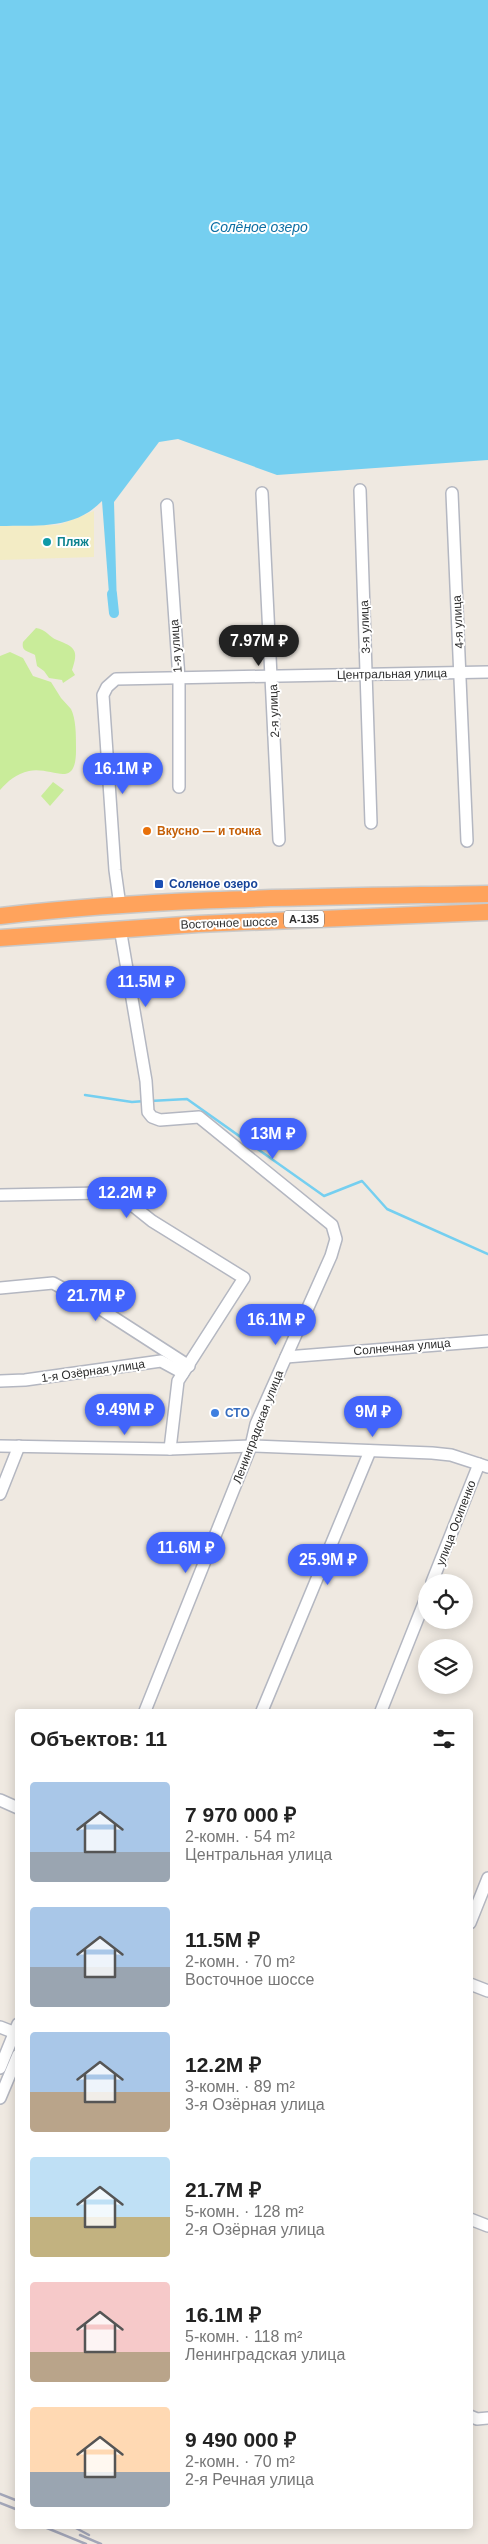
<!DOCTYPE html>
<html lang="ru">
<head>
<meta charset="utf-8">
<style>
  body { margin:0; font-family:Helvetica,sans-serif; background:#f6f6f6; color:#222; height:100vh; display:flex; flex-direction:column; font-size:19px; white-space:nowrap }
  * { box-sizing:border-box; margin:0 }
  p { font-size:16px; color:#767676 }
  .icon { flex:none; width:28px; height:28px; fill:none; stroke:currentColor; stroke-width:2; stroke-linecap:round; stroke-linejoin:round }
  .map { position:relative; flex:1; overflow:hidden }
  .sheet { position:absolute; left:15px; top:1709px; width:458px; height:820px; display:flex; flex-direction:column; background:#fff; border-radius:5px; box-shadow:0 2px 12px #0003 }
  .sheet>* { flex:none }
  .tools { position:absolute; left:418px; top:1574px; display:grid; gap:10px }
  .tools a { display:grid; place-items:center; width:55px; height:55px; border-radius:50%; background:#fff; box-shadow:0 2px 12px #0003; font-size:25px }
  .price { position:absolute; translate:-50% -42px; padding:0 11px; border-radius:18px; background:#4264fb; color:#fff; font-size:16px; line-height:32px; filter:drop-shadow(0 1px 2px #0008) }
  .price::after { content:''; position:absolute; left:50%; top:30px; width:15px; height:11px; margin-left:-8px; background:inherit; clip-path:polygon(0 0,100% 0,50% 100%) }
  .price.active { background:#222; color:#fff }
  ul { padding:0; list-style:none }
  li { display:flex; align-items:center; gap:15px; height:125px; padding:0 15px }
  li span { display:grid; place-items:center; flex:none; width:140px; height:100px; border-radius:5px; color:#555 }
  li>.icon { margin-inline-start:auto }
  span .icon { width:60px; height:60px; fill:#fffc; stroke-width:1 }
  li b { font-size:21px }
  h2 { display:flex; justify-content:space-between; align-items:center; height:60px; padding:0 15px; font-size:21px }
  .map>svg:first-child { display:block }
  .sand { fill:#f3ecc5 }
  .pitch { fill:#c9ec9a }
  .water { fill:#75cff0 }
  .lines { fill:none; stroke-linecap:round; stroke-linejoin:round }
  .stream { stroke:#75cff0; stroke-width:2.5 }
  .canal { stroke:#75cff0; stroke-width:10 }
  .minor-casing { stroke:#b4b7c1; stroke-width:14 }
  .highway-casing { stroke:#c9c9c9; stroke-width:19 }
  .minor { stroke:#fff; stroke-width:11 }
  .highway { stroke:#ffa35c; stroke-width:16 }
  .rail { stroke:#a3a6b8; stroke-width:2.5 }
  .culture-dot { fill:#0f9aa8; stroke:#fff; stroke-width:2 }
  .food-dot { fill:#e8710a; stroke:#fff; stroke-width:2 }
  .transit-dot { fill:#1a4fb4; stroke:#fff; stroke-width:2 }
  .shop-dot { fill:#3f7fe0; stroke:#fff; stroke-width:2 }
  .labels { text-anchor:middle; stroke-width:4; stroke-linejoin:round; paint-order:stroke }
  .shield { fill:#fff; stroke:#6d6d6d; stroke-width:1 }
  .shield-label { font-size:11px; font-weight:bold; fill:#2e2e2e }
  .culture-label { font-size:12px; font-weight:bold; fill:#0d838f; stroke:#fff; text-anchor:start }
  .street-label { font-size:12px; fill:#2e2e2e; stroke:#fff }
  .food-label { font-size:12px; font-weight:bold; fill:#c56008; stroke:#fff; text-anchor:start }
  .transit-label { font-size:12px; font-weight:bold; fill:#164399; stroke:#fff; text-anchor:start }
  .shop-label { font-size:12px; font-weight:bold; fill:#366cbe; stroke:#fff; text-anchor:start }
  .water-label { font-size:14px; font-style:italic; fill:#0d6fa3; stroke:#fff }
</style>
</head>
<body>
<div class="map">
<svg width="488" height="2544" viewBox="0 0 488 2544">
  <rect width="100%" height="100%" fill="#efe9e1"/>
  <polygon class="sand" points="94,511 94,557 0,560 0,526 59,525"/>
  <g class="pitch">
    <path d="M36,628C46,629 49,637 57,640C75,647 79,650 72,670L75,675L63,683L62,680L49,678L44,671L37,666L35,655C29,651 21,652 23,642Z"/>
    <path d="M10,652L23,658L33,676L51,682L61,698L71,709C76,719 76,735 76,747C77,792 54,766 29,771C16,774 8,781 0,790V656Z"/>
    <polygon points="53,782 64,790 50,806 41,796"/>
  </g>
  <path class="water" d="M0,0H488V460L277,475L178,439L159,442L114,502L117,607H110L102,501C74,530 38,525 0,526Z"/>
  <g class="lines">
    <g class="stream">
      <polyline points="85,1095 132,1102 145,1101"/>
      <polyline points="150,1101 187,1099 324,1196 362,1181 387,1209 488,1254"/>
    </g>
    <polyline class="canal" points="112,594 114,613"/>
    <defs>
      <g id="minor">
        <polyline points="360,490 371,823"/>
        <polyline points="262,493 279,840"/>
        <polyline points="452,493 467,841"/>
        <polyline points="167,505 179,679 179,787"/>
        <polyline points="120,906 115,870 103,695 107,687 116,679 488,672"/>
        <polyline points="120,928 146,1081 148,1112 152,1117 160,1120 199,1117 332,1225 336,1239 331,1256 256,1424 251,1446 145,1711"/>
        <polyline points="0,1195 101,1193 122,1197 152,1221 244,1278 178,1381 170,1449"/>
        <polyline points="0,1288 53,1283 99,1308 189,1366"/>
        <polyline points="286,1357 488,1341"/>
        <polyline points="0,1381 25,1380 161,1361 183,1373"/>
        <polyline points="0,1446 170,1449 251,1446 432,1453 451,1455 488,1467"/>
        <polyline points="0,1494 19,1446"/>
        <polyline points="432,1582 479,1464"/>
        <polyline points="262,1711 370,1451"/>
        <polyline points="381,1711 426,1598"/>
        <polyline points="0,1800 18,1808"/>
        <polyline points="470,1923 488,1878"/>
        <polyline points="470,1984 488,1991"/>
        <polyline points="0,2027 18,2034"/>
        <polyline points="0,2068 18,2024"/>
        <polyline points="0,2098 18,2055"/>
        <polyline points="470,2219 488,2226"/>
        <polyline points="470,2416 477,2419 488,2418"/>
      </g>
      <g id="highway">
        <path d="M0,916C162,897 325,897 488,894"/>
        <polyline points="0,938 198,924 488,912"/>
      </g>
    </defs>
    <use href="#minor" class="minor-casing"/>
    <use href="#highway" class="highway-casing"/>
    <use href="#minor" class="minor"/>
    <use href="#highway" class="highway"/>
    <g class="rail">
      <polyline points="0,2494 18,2501"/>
      <polyline points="0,2503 18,2510"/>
      <polyline points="42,2526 86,2544"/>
      <polyline points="72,2526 89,2535"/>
      <polyline points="80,2535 101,2544"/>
    </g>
  </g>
  <circle class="culture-dot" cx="47" cy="542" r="5"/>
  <circle class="food-dot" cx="147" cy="831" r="5"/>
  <rect class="transit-dot" x="154" y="879" width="10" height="10" rx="2.5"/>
  <circle class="shop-dot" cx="215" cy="1413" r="5"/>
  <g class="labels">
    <rect class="shield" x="284" y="910.5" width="40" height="17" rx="4"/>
    <g class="shield-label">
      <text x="304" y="923">А-135</text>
    </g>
    <g class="culture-label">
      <text x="57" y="546">Пляж</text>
    </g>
    <g class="street-label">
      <text transform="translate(458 622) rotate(-93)" y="4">4-я улица</text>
      <text transform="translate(365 627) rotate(-92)" y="4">3-я улица</text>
      <text transform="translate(176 646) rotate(-94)" y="4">1-я улица</text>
      <text transform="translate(392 674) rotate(-1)" y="4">Центральная улица</text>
      <text transform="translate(274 711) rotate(-92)" y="4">2-я улица</text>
      <text transform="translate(229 923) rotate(-2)" y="4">Восточное шоссе</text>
      <text transform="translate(402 1347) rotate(-5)" y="4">Солнечная улица</text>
      <text transform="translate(93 1371) rotate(-8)" y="4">1-я Озёрная улица</text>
      <text transform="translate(258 1427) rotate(-69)" y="4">Ленинградская улица</text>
      <text transform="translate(456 1523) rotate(-69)" y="4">улица Осипенко</text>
    </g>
    <g class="food-label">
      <text x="157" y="835">Вкусно — и точка</text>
    </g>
    <g class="transit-label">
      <text x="169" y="888">Соленое озеро</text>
    </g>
    <g class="shop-label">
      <text x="225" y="1417">СТО</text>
    </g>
    <g class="water-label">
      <text x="259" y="232">Солёное озеро</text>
    </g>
  </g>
</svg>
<div class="tools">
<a><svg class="icon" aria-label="locate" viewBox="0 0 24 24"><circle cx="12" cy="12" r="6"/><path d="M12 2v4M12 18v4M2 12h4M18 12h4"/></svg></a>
<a><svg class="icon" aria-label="layers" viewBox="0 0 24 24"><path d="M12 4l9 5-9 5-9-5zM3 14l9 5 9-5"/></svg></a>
</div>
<b class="price active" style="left:259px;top:667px">7.97M ₽</b>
<b class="price" style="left:123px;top:795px">16.1M ₽</b>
<b class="price" style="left:146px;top:1008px">11.5M ₽</b>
<b class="price" style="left:273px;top:1160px">13M ₽</b>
<b class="price" style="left:127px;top:1219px">12.2M ₽</b>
<b class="price" style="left:96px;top:1322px">21.7M ₽</b>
<b class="price" style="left:276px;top:1346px">16.1M ₽</b>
<b class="price" style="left:125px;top:1436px">9.49M ₽</b>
<b class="price" style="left:373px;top:1438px">9M ₽</b>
<b class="price" style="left:186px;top:1574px">11.6M ₽</b>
<b class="price" style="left:328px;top:1586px">25.9M ₽</b>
<section class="sheet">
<h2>Объектов: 11<svg class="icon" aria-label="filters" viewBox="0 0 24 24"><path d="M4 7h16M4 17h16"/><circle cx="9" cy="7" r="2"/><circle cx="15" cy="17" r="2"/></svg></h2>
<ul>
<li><span style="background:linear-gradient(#a9c7e8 70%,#9aa5b1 0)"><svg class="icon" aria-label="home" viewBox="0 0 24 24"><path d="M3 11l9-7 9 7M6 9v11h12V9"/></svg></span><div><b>7 970 000 ₽</b><p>2-комн. · 54 m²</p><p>Центральная улица</p></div></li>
<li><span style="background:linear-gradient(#a9c7e8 60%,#9aa5b1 0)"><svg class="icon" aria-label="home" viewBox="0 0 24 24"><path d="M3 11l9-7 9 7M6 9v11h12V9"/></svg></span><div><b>11.5M ₽</b><p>2-комн. · 70 m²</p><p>Восточное шоссе</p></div></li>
<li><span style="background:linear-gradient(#a9c7e8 60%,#b9a48a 0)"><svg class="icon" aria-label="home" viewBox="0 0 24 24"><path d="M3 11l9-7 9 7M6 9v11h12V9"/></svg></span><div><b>12.2M ₽</b><p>3-комн. · 89 m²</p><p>3-я Озёрная улица</p></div></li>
<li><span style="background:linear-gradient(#bfe0f5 60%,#c2b280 0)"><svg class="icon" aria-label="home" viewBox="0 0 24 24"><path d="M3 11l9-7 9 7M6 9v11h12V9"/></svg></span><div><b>21.7M ₽</b><p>5-комн. · 128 m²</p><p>2-я Озёрная улица</p></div></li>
<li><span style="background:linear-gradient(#f6c9c9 70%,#b9a48a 0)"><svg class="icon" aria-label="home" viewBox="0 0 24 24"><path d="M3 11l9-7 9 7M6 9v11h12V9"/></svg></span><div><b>16.1M ₽</b><p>5-комн. · 118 m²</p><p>Ленинградская улица</p></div></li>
<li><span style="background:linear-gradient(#ffd9b3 65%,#9aa5b1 0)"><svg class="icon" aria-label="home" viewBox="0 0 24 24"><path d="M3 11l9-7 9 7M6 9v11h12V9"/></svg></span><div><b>9 490 000 ₽</b><p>2-комн. · 70 m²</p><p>2-я Речная улица</p></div></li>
</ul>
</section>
</div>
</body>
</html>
